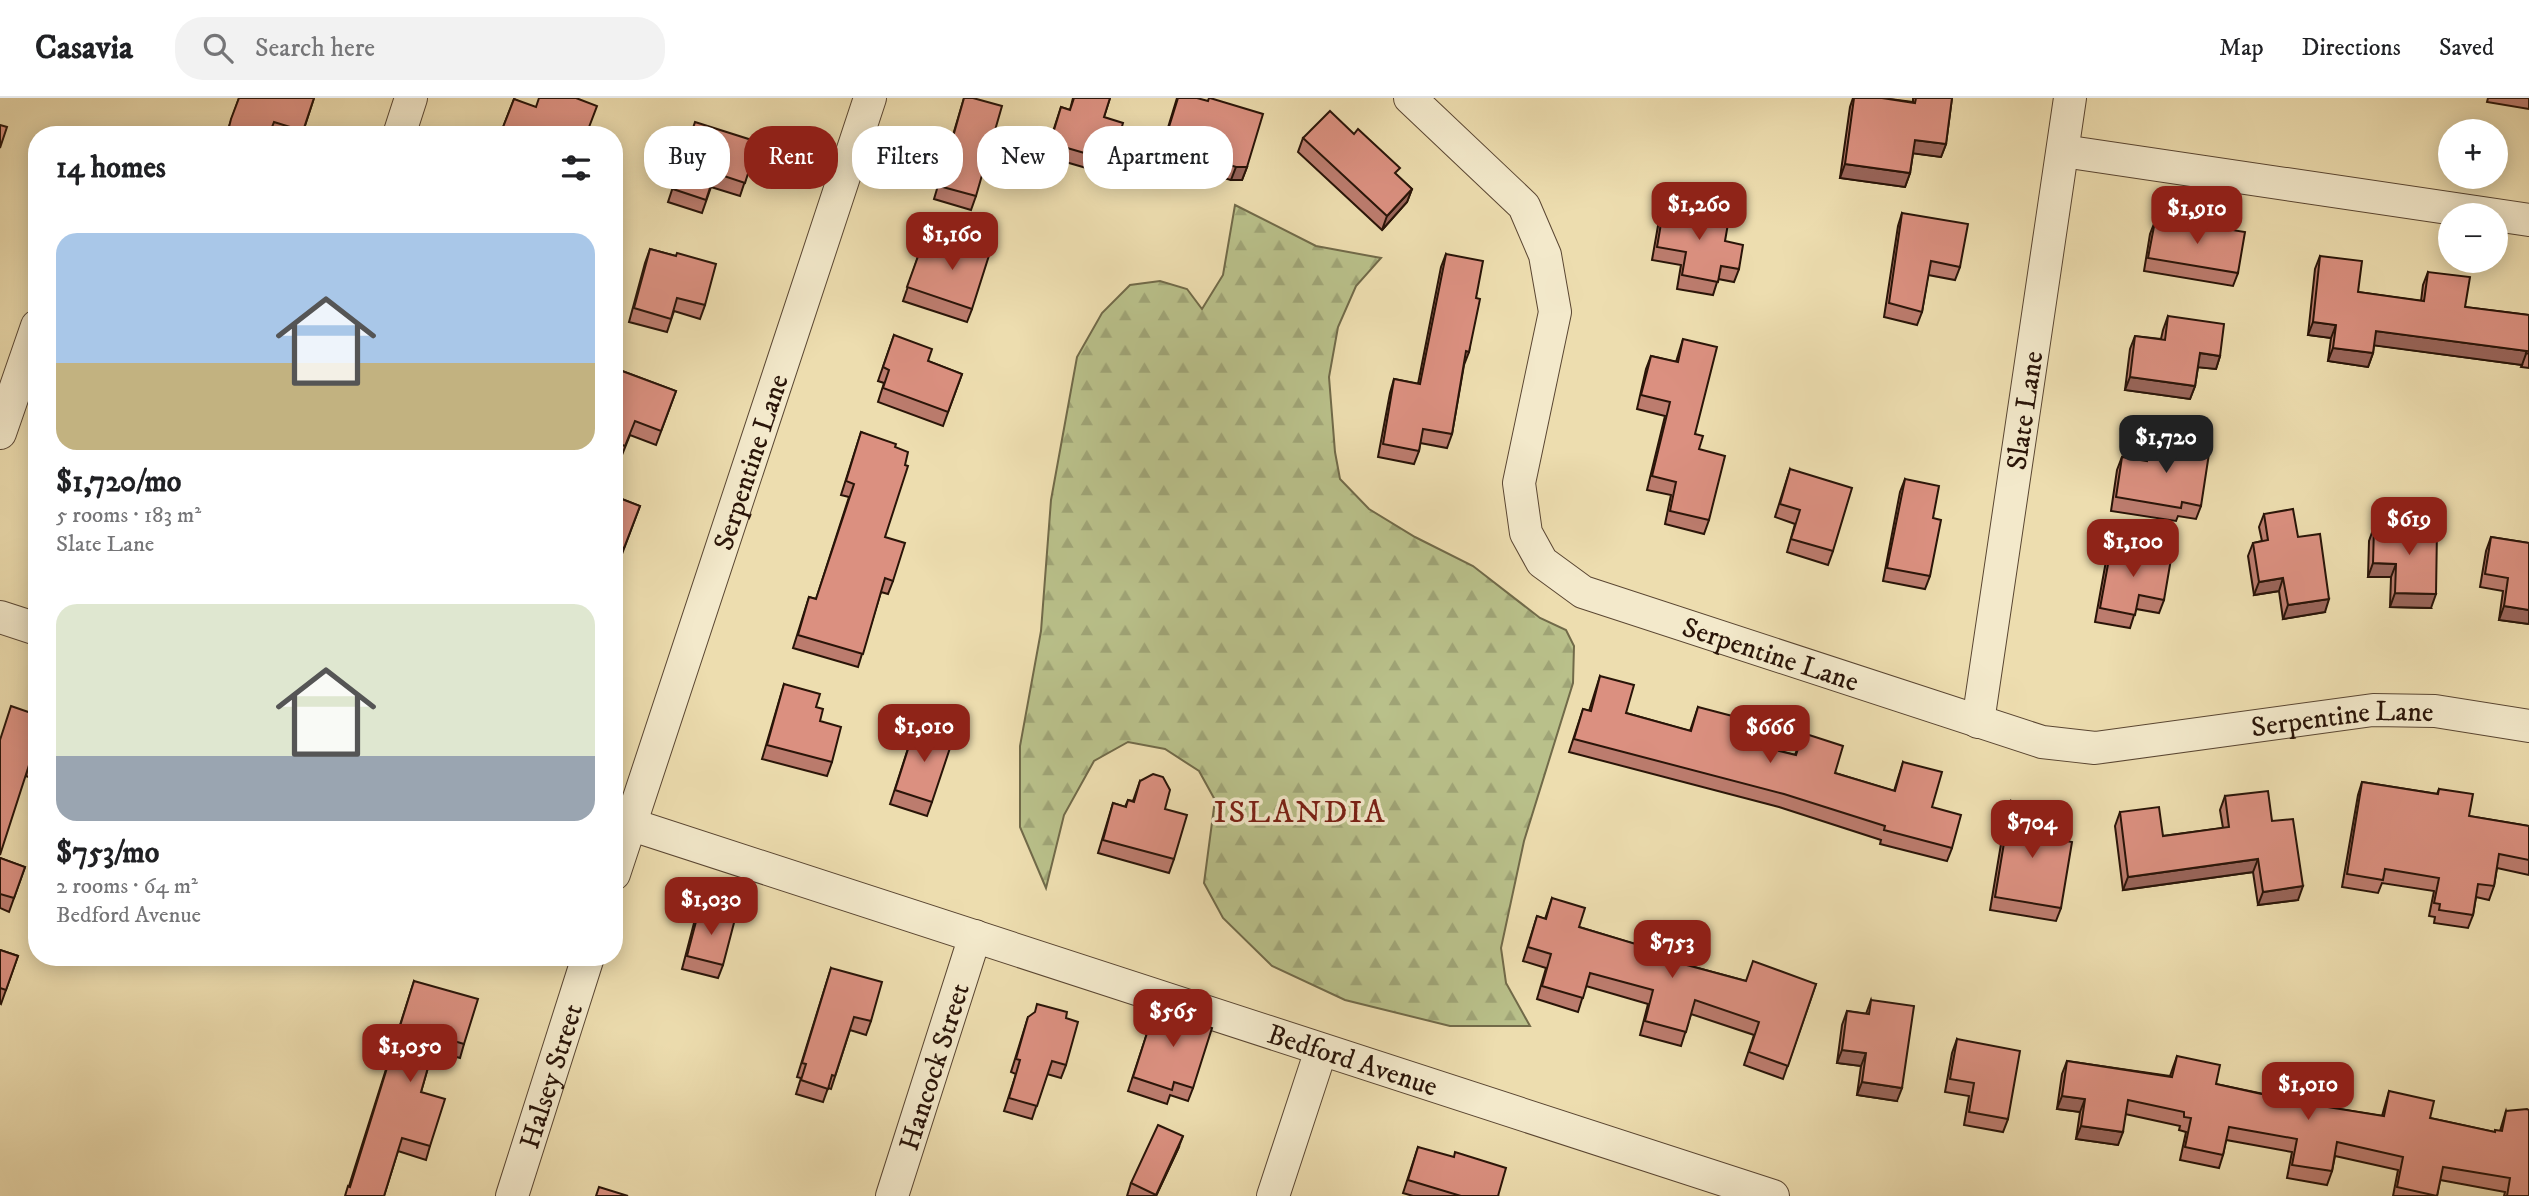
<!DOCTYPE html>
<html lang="en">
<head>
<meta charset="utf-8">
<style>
  body { margin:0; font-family:"IM FELL DW Pica",serif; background:#f2f2f2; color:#202124; height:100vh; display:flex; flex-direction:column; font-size:26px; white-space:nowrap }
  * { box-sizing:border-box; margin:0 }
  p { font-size:23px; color:#757577 }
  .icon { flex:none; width:38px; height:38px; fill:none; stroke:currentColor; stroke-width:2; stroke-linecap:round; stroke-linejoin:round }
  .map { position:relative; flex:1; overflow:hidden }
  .details { position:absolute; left:28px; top:28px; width:595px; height:840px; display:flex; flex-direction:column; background:#fff; border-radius:28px; box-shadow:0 4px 18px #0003 }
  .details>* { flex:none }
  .top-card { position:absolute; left:644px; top:28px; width:665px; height:63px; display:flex; gap:14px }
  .buttons { position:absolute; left:2438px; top:21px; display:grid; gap:14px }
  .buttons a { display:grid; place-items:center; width:70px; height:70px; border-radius:50%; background:#fff; box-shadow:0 4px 18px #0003; font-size:35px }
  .price { position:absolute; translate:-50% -60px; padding:0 16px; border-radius:14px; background:#8f2418; color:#fff; font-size:23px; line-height:46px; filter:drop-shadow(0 2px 4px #0008) }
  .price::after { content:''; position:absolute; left:50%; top:42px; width:21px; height:16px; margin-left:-10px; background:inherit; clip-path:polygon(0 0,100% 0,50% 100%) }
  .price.on { background:#222; color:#fff }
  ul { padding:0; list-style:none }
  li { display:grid; align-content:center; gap:14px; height:371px; padding:0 28px }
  li span { display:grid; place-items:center; height:217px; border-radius:21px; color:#555 }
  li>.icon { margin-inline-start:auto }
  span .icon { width:126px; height:126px; fill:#fffc; stroke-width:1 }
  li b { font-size:30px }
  h2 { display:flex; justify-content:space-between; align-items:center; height:84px; padding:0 28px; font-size:30px }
  .chip { padding:0 24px; border-radius:28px; background:#fff; box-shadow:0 4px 18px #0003; font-size:24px; line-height:63px }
  .chip.on { background:#8f2418; color:#fff }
  header { display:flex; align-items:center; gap:42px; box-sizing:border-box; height:98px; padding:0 35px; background:#fff; border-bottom:2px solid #e0e0e0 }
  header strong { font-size:33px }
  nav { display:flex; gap:38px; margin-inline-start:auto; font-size:24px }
  .search { width:490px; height:63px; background:#f2f2f2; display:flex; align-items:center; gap:18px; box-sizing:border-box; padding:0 24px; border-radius:28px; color:#757577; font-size:26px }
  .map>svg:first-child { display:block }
  .forest { fill:url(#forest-firs); stroke:#716a49; stroke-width:2 }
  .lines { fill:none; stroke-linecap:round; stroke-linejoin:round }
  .minor-casing { stroke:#5a4632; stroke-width:34 }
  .minor { stroke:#f3e9cb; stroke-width:32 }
  .wall { fill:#bc7c6e; stroke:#291408; stroke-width:2 }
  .shaded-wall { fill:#99655a; stroke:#291408; stroke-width:2 }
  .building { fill:#db9080; stroke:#291408; stroke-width:2 }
  .labels { text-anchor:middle; stroke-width:7; stroke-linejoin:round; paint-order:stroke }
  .street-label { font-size:28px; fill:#291408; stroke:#f3e9cb }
  .quarter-label { font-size:32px; letter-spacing:2px; fill:#7a1f14; stroke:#f3e9cb }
</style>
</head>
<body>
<header>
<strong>Casavia</strong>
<div class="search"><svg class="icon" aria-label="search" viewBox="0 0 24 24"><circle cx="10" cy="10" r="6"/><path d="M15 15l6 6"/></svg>Search here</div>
<nav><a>Map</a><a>Directions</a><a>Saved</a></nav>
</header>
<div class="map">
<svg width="2529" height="1098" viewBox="0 0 2529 1098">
  <defs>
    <pattern id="forest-firs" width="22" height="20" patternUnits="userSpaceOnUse" patternTransform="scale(1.75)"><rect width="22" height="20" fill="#b9c08a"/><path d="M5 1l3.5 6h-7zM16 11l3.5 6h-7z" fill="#9fa476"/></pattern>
  </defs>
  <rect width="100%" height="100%" fill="#edddaf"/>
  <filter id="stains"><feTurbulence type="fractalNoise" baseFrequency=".00286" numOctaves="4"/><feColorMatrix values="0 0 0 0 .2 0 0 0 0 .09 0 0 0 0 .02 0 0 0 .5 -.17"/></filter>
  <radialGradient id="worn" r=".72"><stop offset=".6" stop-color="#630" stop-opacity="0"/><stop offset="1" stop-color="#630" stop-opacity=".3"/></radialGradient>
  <polygon class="forest" points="1235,107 1316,148 1381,160 1356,188 1338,229 1329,279 1335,354 1340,381 1369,411 1415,439 1473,468 1540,520 1566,532 1574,548 1573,585 1524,743 1501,850 1506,885 1530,928 1450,928 1345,902 1272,868 1223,820 1204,785 1215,702 1199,673 1165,651 1128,644 1094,663 1064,717 1046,790 1020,729 1020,648 1041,533 1051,402 1077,259 1102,215 1130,187 1160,183 1187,191 1202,211 1223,177"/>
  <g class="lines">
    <defs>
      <g id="minor">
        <path id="s1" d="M1410,0L1524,108L1545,157L1555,214L1519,385L1526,435L1542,464L1583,494L2042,644L2095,650L2373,612L2435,613L2529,628"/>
        <polyline points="399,37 411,0"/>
        <polyline points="2063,53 2529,122"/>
        <polyline points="0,335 37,228"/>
        <polyline points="0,519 37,531"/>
        <path id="s2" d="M1978,624L2070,0"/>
        <path id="s3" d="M614,721L1773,1098"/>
        <path id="s4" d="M614,776L870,0"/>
        <path id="s5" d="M512,1098L588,859"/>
        <path id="s6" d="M892,1098L975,838"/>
        <polyline points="1273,1098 1321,952"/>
      </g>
    </defs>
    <use href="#minor" class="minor-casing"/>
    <use href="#minor" class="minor"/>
  </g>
  <g class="wall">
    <polygon points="239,0 314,0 302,37 226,37"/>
    <polygon points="964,0 976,98 971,112 934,101"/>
    <polygon points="1073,0 1110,0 1104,19 1112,63 1107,76 1045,58 1061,9 1070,12"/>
    <polygon points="1177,0 1247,69 1242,82 1231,82 1212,77 1216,61 1163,46"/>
    <polygon points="1853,0 1882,0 1913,4 1913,0 1952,0 1946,46 1941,59 1913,55 1910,75 1905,89 1840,80 1850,9"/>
    <polygon points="2488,0 2529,0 2529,11 2487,4"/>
    <polygon points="514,1 587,37 500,37"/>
    <polygon points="690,37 758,44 740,98 711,89 702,115 668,104"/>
    <polygon points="1303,40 1397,77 1412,91 1407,104 1382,132 1298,54"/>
    <polygon points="1664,108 1725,143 1739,171 1734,184 1718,181 1713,197 1677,191 1681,167 1652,162 1659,122"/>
    <polygon points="1902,115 1960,169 1955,182 1928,177 1922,214 1917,227 1884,219 1898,128"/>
    <polygon points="2155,123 2187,128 2188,125 2238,175 2233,188 2144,173 2150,136"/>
    <polygon points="921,150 946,159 972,211 967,224 903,203"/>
    <polygon points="650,151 676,158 705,207 700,221 674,213 667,234 629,224 645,165"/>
    <polygon points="1446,156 1476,200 1469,254 1464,267 1452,336 1447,350 1420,345 1419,353 1414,366 1378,359 1390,295 1394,281 1418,286 1441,169"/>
    <polygon points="2320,158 2358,194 2421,203 2423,187 2428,174 2465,209 2529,217 2529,270 2521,269 2522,267 2374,247 2373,255 2368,269 2328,263 2331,240 2308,237 2315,171"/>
    <polygon points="2168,218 2220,258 2216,271 2198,269 2195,288 2190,301 2125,292 2130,251 2135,238 2161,241 2163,232"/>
    <polygon points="894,237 928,263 962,276 943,328 878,304 884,285 878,283"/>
    <polygon points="1683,241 1695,336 1699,351 1709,422 1704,436 1665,426 1671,397 1647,392 1665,318 1637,311 1646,271 1651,258 1676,264"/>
    <polygon points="614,270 676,293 656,347 630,337 620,362 614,360"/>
    <polygon points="861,334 895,349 885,439 893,483 888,496 881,494 858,569 793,550 809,499 816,501 849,399 841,397"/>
    <polygon points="2150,340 2201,408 2196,421 2178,418 2176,423 2111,413 2117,372 2122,359 2144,363 2146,353"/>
    <polygon points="1790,371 1833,453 1828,467 1787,454 1795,426 1775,419"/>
    <polygon points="1905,381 1933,420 1930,478 1925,491 1883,483 1900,394"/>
    <polygon points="614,398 640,408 619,464 614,462"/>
    <polygon points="2264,416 2298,439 2325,514 2283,521 2279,493 2254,497 2248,458 2253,445 2262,443 2259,429"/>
    <polygon points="2374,429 2431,510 2390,509 2391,479 2368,479 2369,443"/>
    <polygon points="2491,439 2529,445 2529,526 2499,522 2503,493 2480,489 2486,453"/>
    <polygon points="2111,450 2164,502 2159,515 2136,511 2130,530 2095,524 2106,463"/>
    <polygon points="1600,578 1626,615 1690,633 1698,609 1734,642 1795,657 1803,635 1835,675 1894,693 1903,664 1932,709 1952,750 1947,763 1880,746 1881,742 1779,709 1569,654 1583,611 1589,613"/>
    <polygon points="784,586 816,609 832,664 827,678 762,661"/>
    <polygon points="37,617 37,682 26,678"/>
    <polygon points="915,629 932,704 927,718 890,706"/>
    <polygon points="1140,683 1165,711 1174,761 1169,775 1098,755 1113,705 1125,709 1128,702 1133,703"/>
    <polygon points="2362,684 2437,696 2439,691 2469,718 2529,728 2529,777 2497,770 2494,788 2489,802 2476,799 2473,817 2468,830 2434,825 2435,819 2429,818 2434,793 2382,785 2378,795 2342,789 2358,697"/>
    <polygon points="2225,698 2272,723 2298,802 2258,807 2253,774 2123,792 2115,728 2120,714 2163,738 2223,730 2220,712"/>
    <polygon points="2011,703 2039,738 2061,810 2056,823 1990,812 2006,716"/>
    <polygon points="0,760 25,769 9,814 0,810"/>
    <polygon points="1552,800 1579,829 1638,847 1643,833 1683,866 1746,883 1816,886 1783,981 1744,967 1754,937 1691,916 1681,948 1640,937 1648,906 1586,888 1578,914 1537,901 1546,870 1523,863 1537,818 1545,821"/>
    <polygon points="699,812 723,867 718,880 682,871 694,825"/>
    <polygon points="0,852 18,858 1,906 0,905"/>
    <polygon points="831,870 871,923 866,937 850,932 831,991 828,990 823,1004 796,996 801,980 797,979"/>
    <polygon points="414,883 464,946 460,960 433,952 421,994 430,1048 426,1062 398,1053 384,1098 349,1088"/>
    <polygon points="1871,902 1897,1003 1857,997 1861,968 1837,965 1842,927 1847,913 1866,916"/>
    <polygon points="1028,919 1066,920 1066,967 1061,980 1047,976 1032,1021 1004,1013 1016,976 1011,974"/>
    <polygon points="1152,920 1202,926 1193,990 1188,1003 1170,997 1167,1006 1128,993"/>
    <polygon points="1957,941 2008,1021 2003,1034 1964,1027 1969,998 1945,994 1952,955"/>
    <polygon points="2177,958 2216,986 2278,999 2280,988 2284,975 2321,1008 2382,1018 2389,993 2430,1020 2494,1034 2500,1033 2506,1013 2529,1098 2504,1098 2505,1094 2440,1082 2437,1098 2393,1098 2398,1072 2335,1058 2332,1073 2327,1087 2287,1080 2292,1054 2226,1042 2223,1057 2219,1070 2180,1062 2186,1034 2179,1032 2180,1028 2125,1016 2118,1047 2076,1041 2080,1014 2057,1011 2062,976 2067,963 2170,978"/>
    <polygon points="1418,1049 1498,1098 1413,1098 1403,1095"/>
    <polygon points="1178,1051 1156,1098 1127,1098 1131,1085"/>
  </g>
  <g class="shaded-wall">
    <polygon points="1915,42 1946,46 1941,59 1910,55"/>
    <polygon points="1845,66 1910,75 1905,89 1840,80"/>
    <polygon points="1236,69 1247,69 1242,82 1231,82"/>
    <polygon points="1412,91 1407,104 1382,132 1387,118"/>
    <polygon points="2313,224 2336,227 2331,240 2308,237"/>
    <polygon points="2376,233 2527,253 2522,267 2371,247"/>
    <polygon points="2333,250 2373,255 2368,269 2328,263"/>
    <polygon points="2200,255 2220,258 2216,271 2195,269"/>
    <polygon points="2130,279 2195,288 2190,301 2125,292"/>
    <polygon points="2373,465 2396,466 2391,479 2368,479"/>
    <polygon points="2283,480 2279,493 2254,497 2259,484"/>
    <polygon points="2395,495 2436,496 2431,510 2390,509"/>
    <polygon points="2329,501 2325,514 2283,521 2288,507"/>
    <polygon points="2504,508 2529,512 2529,526 2499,522"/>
    <polygon points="2258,761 2253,774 2123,792 2128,779"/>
    <polygon points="2303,788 2298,802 2258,807 2263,794"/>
    <polygon points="1842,952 1866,955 1861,968 1837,965"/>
    <polygon points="1862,984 1902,990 1897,1003 1857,997"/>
    <polygon points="2062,998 2085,1001 2080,1014 2057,1011"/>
    <polygon points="2081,1028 2123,1034 2118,1047 2076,1041"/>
    <polygon points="1183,1038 1178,1051 1156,1098 1155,1098"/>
  </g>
  <g class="building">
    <polygon points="239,0 314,0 303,33 274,24 269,37 227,37 231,21"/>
    <polygon points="539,0 576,0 597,8 586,37 571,31 568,37 500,37 514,1 536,9"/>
    <polygon points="964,0 973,0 1002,8 976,98 939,88"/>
    <polygon points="1074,0 1110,0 1104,19 1123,25 1112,63 1050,45 1061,9 1070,12"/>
    <polygon points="1178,0 1197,0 1208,3 1209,0 1210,0 1263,16 1247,69 1236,69 1217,63 1221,48 1168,32"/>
    <polygon points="1854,0 1882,0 1915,5 1916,0 1952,0 1946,46 1915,42 1910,75 1845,66"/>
    <polygon points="1330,13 1354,36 1358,31 1400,70 1395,75 1412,91 1387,118 1303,40"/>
    <polygon points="695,24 758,44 745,85 715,75 706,102 673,91"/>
    <polygon points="0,27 7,29 0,50"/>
    <polygon points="1664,108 1729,120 1725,143 1743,147 1739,171 1721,168 1718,184 1682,177 1686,154 1657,149"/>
    <polygon points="1902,115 1968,126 1960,169 1931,163 1922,214 1889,205"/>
    <polygon points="2155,123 2188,128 2188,125 2245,134 2238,175 2148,160"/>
    <polygon points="954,136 992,148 972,211 907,189 921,150 947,159"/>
    <polygon points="650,151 676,158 677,155 716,166 705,207 677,200 671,221 634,210"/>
    <polygon points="1446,156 1483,163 1476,200 1480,201 1469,254 1466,253 1452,336 1423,331 1419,353 1383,346 1394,281 1420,286"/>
    <polygon points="2320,158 2362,163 2358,194 2424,203 2428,174 2470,179 2465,209 2529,217 2529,256 2526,255 2527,253 2376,233 2373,255 2333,250 2336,227 2313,224"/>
    <polygon points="2168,218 2224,226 2220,258 2200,255 2195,288 2130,279 2135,238 2165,242"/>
    <polygon points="894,237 932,251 928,263 962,276 948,314 883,290 889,272 883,269"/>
    <polygon points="1683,241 1717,249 1695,336 1703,338 1699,351 1725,358 1709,422 1670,413 1676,384 1652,378 1670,304 1641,297 1651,258 1678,264"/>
    <polygon points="614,270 676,293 661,333 635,323 625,348 614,344"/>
    <polygon points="861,334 896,346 895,349 908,354 905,367 908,368 885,439 905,445 893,483 885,480 863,556 798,537 809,499 816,501 854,386 846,383"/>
    <polygon points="2150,340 2210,349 2201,408 2182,404 2181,410 2116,399 2122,359 2147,363"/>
    <polygon points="1790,371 1852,390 1833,453 1791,441 1800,412 1780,406"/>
    <polygon points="1905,381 1939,388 1933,420 1941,422 1930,478 1887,470"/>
    <polygon points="614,398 640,408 624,450 614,447"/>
    <polygon points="2293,411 2298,439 2320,436 2329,501 2288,507 2283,480 2259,484 2253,445 2268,442 2264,416"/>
    <polygon points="2374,429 2437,431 2436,496 2395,495 2396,466 2373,465"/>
    <polygon points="2491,439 2529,445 2529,512 2504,508 2508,480 2485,476"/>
    <polygon points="2126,446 2141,456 2171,461 2164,502 2139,497 2135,517 2100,510 2111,450"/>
    <polygon points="1600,578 1634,587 1626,615 1691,633 1698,609 1740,620 1734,642 1796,657 1803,635 1843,648 1835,675 1895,693 1903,664 1942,674 1932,709 1961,717 1952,750 1884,732 1885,728 1784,696 1574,641 1583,611 1591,613"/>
    <polygon points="784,586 820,596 816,609 823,611 820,623 841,629 832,664 767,647"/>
    <polygon points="11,608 37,617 37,667 30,664 0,757 0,642"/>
    <polygon points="915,629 953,641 932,704 895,692"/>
    <polygon points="1153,676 1163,679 1170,692 1165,711 1187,717 1174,761 1103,742 1113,705 1126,709 1128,702 1134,704 1140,683"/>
    <polygon points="2362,684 2438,696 2439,691 2473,696 2469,718 2529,728 2529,762 2499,756 2494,788 2478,786 2473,817 2439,812 2440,806 2434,805 2439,780 2385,771 2383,782 2347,776"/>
    <polygon points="2268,693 2272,723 2293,721 2303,788 2263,794 2258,761 2128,779 2120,714 2159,709 2163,738 2229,729 2225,698"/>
    <polygon points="2011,703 2044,709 2039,738 2072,744 2061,810 1995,799"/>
    <polygon points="0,760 25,769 14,800 0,796"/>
    <polygon points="1552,800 1585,810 1579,829 1639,847 1643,833 1688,845 1683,866 1746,883 1753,863 1816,886 1788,968 1749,954 1759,924 1695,902 1686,934 1645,923 1653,892 1590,875 1583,900 1542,888 1551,856 1528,849 1537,818 1546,821"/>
    <polygon points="699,812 735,821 723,867 687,858"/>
    <polygon points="0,852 18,858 6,892 0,890"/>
    <polygon points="831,870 882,884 871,923 854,919 835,978 832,977 828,991 801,982 806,966 802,965"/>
    <polygon points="414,883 478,901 464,946 437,938 421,994 445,1001 430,1048 402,1040 384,1098 345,1098 348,1088 350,1089"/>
    <polygon points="1871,902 1914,908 1902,990 1862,984 1866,955 1842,952 1847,913 1869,916"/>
    <polygon points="1037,906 1067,914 1066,920 1078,924 1066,967 1052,963 1037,1008 1009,1000 1020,962 1016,961 1028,919 1035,914"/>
    <polygon points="1156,907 1203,922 1202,926 1212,930 1193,990 1174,984 1172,992 1133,979"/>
    <polygon points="1957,941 2020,953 2008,1021 1969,1014 1974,985 1950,981"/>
    <polygon points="2177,958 2220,967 2216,986 2280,1000 2284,975 2325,982 2321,1008 2384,1018 2389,993 2434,1003 2430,1020 2495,1034 2495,1032 2502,1033 2506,1013 2527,1011 2529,1012 2529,1098 2507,1098 2510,1080 2443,1069 2437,1098 2397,1089 2403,1059 2337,1044 2332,1073 2292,1067 2297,1041 2229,1029 2223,1057 2185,1049 2191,1020 2184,1019 2184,1014 2128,1002 2123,1034 2081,1028 2085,1001 2062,998 2067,963 2172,979"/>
    <polygon points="1158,1027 1183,1038 1156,1097 1131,1085"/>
    <polygon points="1418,1049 1454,1059 1455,1054 1506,1070 1498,1098 1461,1098 1408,1082"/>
    <polygon points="599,1089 628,1098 596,1098"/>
  </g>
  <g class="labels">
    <g class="street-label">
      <text dy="10" stroke="none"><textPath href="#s2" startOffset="315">Slate Lane</textPath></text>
      <text dy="10" stroke="none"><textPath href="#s4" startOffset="434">Serpentine Lane</textPath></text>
      <text dy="10" stroke="none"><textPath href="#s1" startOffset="775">Serpentine Lane</textPath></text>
      <text dy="10" stroke="none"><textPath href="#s1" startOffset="1363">Serpentine Lane</textPath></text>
      <text dy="10" stroke="none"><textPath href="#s3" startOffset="777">Bedford Avenue</textPath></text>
      <text dy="10" stroke="none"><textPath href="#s6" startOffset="136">Hancock Street</textPath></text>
      <text dy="10" stroke="none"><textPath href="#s5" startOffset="126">Halsey Street</textPath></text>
    </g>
    <g class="quarter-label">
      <text x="1300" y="724">ISLANDIA</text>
    </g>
  </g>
  <rect width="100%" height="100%" filter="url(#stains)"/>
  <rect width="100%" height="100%" fill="url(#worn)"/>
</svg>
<div class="buttons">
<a>+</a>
<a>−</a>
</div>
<b class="price" style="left:1699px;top:144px">$1,260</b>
<b class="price" style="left:2197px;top:148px">$1,910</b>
<b class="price" style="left:952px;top:174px">$1,160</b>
<b class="price on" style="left:2166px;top:377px">$1,720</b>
<b class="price" style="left:2409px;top:459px">$619</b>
<b class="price" style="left:2133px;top:481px">$1,100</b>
<b class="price" style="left:924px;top:666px">$1,010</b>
<b class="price" style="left:1770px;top:667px">$666</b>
<b class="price" style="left:2032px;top:762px">$704</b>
<b class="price" style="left:711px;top:839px">$1,030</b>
<b class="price" style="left:1672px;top:882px">$753</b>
<b class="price" style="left:1173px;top:951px">$565</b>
<b class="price" style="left:410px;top:986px">$1,050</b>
<b class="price" style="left:2308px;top:1024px">$1,010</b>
<div class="top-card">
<a class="chip">Buy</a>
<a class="chip on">Rent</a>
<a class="chip">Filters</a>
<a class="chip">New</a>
<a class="chip">Apartment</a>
</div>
<section class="details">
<h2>14 homes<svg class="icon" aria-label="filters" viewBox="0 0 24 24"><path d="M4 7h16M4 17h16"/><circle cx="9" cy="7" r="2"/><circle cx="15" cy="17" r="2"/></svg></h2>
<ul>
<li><span style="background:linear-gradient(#a9c7e8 60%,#c2b280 0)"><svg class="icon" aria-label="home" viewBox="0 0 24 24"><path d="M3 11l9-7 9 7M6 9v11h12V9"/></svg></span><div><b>$1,720/mo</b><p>5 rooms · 183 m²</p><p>Slate Lane</p></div></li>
<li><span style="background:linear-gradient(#dfe7d0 70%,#9aa5b1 0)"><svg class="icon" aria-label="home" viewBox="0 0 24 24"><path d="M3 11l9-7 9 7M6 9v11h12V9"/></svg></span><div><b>$753/mo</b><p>2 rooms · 64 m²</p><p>Bedford Avenue</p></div></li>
</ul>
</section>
</div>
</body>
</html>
